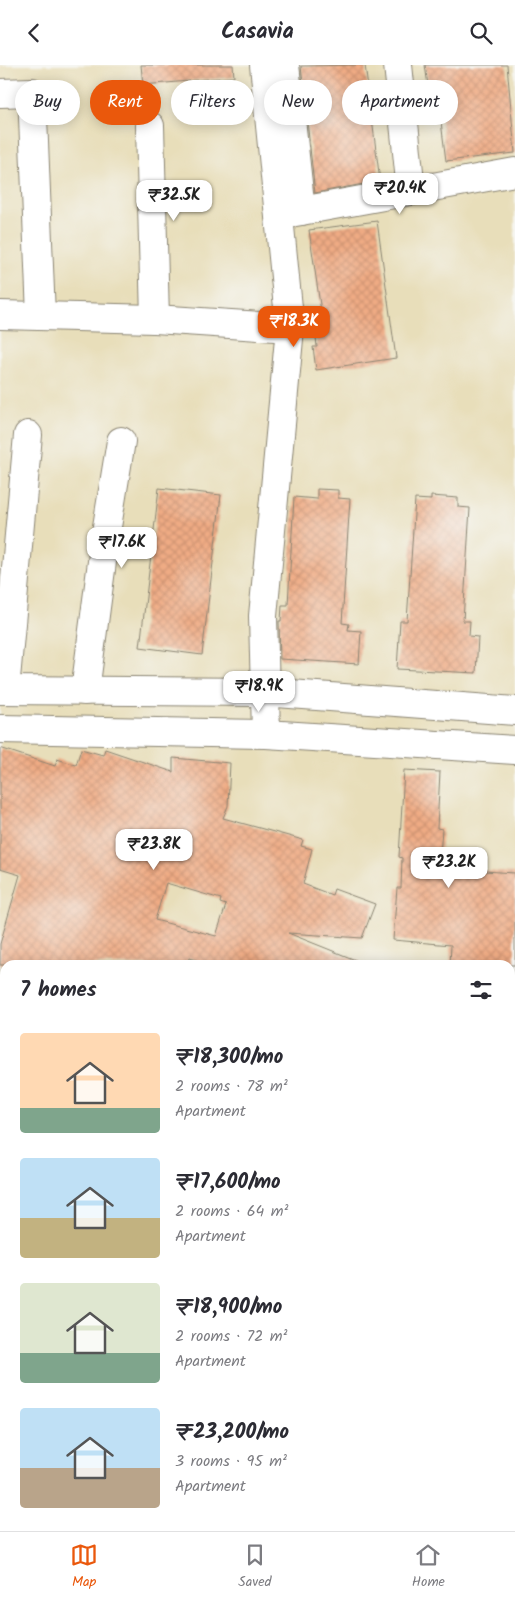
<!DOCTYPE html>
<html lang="en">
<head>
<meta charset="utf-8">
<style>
  body { margin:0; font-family:Kalam,sans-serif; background:#f7f7f7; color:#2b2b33; height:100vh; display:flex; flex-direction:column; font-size:19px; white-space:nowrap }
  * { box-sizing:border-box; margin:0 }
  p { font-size:16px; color:#7c7c81 }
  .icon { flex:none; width:28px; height:28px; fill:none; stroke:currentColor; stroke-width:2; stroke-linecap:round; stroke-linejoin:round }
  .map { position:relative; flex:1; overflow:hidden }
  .details { position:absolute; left:0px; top:895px; width:515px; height:571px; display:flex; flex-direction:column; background:#fff; border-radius:15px 15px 0 0; box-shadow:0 2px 12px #0003 }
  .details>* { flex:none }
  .banner { position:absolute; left:15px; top:15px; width:485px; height:45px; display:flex; gap:10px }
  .price { position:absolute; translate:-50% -42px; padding:0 11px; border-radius:10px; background:#fff; color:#222; font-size:16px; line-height:32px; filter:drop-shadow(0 1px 2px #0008) }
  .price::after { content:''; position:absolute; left:50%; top:30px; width:15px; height:11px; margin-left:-8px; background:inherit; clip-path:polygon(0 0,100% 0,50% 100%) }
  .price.current { background:#ea580c; color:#fff }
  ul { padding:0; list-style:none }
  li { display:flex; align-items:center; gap:15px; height:125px; padding:0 20px }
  li span { display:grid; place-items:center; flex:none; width:140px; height:100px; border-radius:5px; color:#555 }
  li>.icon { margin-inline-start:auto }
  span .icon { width:60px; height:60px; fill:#fffc; stroke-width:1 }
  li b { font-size:21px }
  h2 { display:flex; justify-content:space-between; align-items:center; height:60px; padding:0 20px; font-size:21px }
  .tag { padding:0 18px; border-radius:22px; background:#fff; box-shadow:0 2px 12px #0003; font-size:18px; line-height:45px }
  .tag.current { background:#ea580c; color:#fff }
  header { display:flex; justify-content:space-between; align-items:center; height:65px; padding:0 20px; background:#fff; font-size:22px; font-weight:600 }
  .menu { display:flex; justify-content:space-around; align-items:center; height:70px; border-top:1px solid #e1e1e2; background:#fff; font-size:14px; color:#7c7c81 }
  .menu a { display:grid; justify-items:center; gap:2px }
  .menu .current { color:#ea580c }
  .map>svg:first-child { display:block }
  .building { fill:url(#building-cross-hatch); fill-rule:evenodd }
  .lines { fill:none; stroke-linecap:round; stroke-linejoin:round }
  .minor-casing { stroke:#8a8472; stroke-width:30 }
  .minor { stroke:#fff; stroke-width:28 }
</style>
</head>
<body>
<header><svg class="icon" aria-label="back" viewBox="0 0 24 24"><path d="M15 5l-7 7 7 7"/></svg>Casavia<svg class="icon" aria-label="search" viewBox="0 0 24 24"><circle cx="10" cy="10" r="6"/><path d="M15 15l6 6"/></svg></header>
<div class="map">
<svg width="515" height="1466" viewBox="0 0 515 1466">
  <defs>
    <pattern id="building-cross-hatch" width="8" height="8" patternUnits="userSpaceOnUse" patternTransform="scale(1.25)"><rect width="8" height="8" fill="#efab84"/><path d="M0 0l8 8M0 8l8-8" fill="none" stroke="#cd9372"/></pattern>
  </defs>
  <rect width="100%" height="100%" fill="#f6f6f2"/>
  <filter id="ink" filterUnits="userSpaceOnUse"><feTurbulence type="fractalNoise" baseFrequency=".02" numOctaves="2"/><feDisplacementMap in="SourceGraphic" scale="10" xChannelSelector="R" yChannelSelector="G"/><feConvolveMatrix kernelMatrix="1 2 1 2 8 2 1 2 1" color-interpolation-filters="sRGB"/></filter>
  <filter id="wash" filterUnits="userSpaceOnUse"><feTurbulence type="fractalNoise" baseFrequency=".0096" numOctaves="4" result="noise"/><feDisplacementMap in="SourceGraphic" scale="20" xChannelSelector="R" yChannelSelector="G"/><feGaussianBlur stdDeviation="1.12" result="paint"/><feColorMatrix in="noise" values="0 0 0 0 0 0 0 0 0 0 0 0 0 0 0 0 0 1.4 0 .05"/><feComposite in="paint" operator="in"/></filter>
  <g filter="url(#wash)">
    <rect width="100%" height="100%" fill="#e8deba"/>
    <g id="blocks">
      <g class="building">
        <polygon points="141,0 233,0 234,12 143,20"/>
        <polygon points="365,0 380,116 315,128 301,1"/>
        <polygon points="425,0 507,0 515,88 446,96 438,33 430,34"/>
        <polygon points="377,156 396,293 316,305 313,282 317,282 316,272 320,272 318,261 323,260 309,165"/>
        <polygon points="159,423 221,430 202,590 140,582"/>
        <polygon points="317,424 338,425 338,433 350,434 342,558 349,559 348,565 361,566 359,599 280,594 279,556 281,556 282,540 288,540 294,432 317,434"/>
        <polygon points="431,431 458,433 458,442 470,443 463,556 470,556 469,571 478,572 476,608 397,604 400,556 407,556 415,434 431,435"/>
        <path d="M0,683L55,701L57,694L76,700L81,684L103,690L105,684L173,707V693L230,698L228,741L223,753L303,775L301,781L312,784L303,819L332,830L334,824L375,839L362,873L288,868L368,900H211L189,893L187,900H0V879L20,810L0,804ZM166,818L221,834L220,838L226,840L216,871L155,855Z"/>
        <polygon points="404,705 440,707 437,763 442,764 439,803 515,808 515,900 450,900 451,880 393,875 397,823 401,823 402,793 399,792"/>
      </g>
    </g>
  </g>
  <g filter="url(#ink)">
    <use href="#blocks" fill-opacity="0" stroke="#8a8472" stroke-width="1"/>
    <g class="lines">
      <defs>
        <g id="minor">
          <polyline points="285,0 301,146"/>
          <polyline points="398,0 411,126"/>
          <polyline points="0,28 32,27 41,251"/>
          <polyline points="150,61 155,254"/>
          <polyline points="279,150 515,107"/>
          <polyline points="0,250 155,254 290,263 264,0"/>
          <polyline points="0,625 264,627 515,646"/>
          <polyline points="5,625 28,370"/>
          <polyline points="85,626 105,474 121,376"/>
          <polyline points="0,664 266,669 515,685"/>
          <polyline points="266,669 263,551 290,263"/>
          <polyline points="0,1140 5,1143"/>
          <polyline points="0,1185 4,1172"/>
          <polyline points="0,1321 5,1323"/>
          <polyline points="510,1325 515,1315"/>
          <polyline points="510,1452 515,1454"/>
          <polyline points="476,1461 484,1466"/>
          <polyline points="86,1466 87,1461"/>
          <polyline points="274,1466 276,1461"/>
        </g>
      </defs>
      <use href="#minor" class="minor-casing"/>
      <use href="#minor" class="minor"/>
    </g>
  </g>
</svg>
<b class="price" style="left:400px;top:150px">₹20.4K</b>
<b class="price" style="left:174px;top:157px">₹32.5K</b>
<b class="price current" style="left:294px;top:283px">₹18.3K</b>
<b class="price" style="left:122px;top:504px">₹17.6K</b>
<b class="price" style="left:259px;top:648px">₹18.9K</b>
<b class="price" style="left:154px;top:806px">₹23.8K</b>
<b class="price" style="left:449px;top:824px">₹23.2K</b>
<div class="banner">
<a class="tag">Buy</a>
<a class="tag current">Rent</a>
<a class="tag">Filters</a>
<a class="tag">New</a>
<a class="tag">Apartment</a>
</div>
<section class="details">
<h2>7 homes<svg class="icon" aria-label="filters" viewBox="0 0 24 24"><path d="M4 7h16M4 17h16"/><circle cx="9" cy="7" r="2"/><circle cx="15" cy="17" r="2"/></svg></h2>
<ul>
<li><span style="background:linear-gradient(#ffd9b3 75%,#7fa58c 0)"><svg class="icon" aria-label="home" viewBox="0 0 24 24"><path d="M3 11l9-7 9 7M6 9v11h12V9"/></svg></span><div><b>₹18,300/mo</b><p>2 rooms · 78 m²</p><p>Apartment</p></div></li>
<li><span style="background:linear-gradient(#bfe0f5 60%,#c2b280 0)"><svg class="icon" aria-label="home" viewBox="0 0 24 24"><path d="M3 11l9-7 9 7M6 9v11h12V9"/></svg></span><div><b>₹17,600/mo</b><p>2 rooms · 64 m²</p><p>Apartment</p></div></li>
<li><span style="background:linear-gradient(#dfe7d0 70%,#7fa58c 0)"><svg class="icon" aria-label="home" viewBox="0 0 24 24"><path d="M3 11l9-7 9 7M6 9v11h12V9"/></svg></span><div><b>₹18,900/mo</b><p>2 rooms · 72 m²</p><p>Apartment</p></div></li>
<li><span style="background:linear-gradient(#bfe0f5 60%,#b9a48a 0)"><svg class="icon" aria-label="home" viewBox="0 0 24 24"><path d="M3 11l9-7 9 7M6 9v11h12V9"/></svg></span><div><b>₹23,200/mo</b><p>3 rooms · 95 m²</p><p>Apartment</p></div></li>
</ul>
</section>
</div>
<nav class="menu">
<a class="current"><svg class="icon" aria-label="map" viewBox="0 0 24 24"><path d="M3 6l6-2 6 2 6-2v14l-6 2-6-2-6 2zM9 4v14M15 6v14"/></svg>Map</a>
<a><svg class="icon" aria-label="saved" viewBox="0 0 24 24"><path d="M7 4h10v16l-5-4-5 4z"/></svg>Saved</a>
<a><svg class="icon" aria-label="home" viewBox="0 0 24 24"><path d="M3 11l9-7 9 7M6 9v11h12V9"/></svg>Home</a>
</nav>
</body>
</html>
